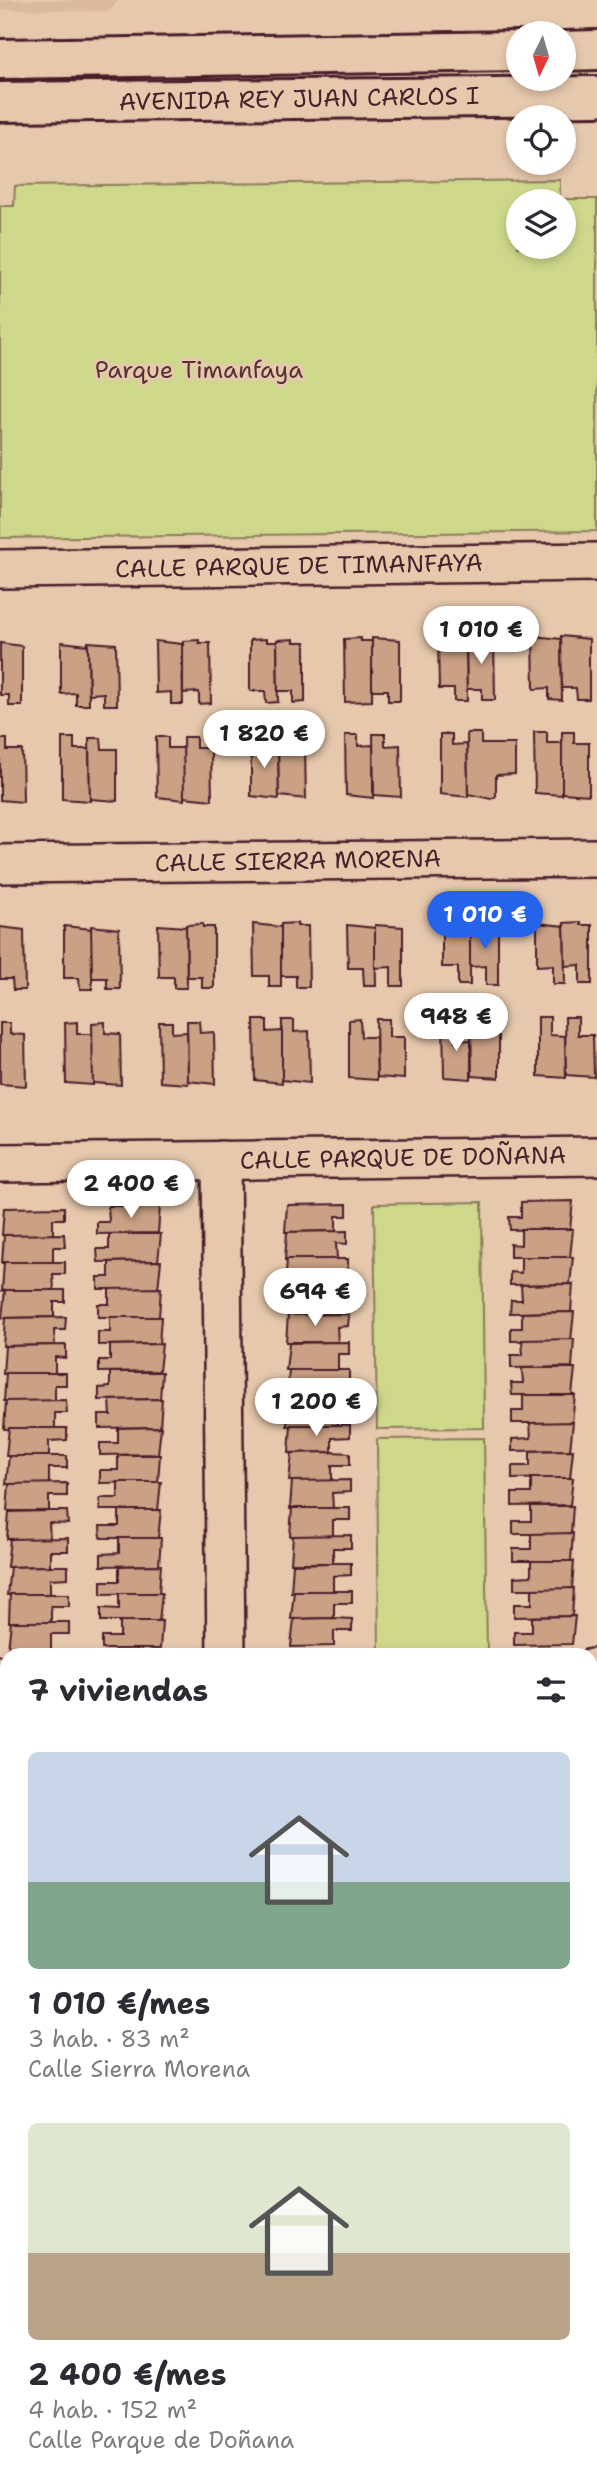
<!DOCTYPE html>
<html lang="es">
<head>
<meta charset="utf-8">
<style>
  body { margin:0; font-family:"Shantell Sans",sans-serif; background:#f2f2f3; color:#2b2b33; height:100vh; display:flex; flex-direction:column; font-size:26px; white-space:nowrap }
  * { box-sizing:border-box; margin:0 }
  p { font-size:23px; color:#7c7c81 }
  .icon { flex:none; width:38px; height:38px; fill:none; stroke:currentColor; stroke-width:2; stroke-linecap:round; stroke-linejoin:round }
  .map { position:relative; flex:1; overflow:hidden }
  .drawer { position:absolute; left:0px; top:1648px; width:598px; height:842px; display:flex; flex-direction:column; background:#fff; border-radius:21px 21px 0 0; box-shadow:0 4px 10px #0003 }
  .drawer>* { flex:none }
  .needle { width:46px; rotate:185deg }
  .tools { position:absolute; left:506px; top:21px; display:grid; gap:14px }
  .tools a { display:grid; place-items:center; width:70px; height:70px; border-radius:50%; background:#fff; box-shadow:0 4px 10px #0003; font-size:35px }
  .price { position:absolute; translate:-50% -60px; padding:0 16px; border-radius:24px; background:#fff; color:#222; font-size:23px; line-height:46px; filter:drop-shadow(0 2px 4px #0008) }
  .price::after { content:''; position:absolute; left:50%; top:42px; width:21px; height:16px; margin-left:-10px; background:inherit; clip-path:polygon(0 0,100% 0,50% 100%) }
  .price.selected { background:#2563eb; color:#fff }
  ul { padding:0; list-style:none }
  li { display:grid; align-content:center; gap:14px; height:371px; padding:0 28px }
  li span { display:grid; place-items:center; height:217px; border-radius:10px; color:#555 }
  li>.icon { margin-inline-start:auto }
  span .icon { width:126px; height:126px; fill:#fffc; stroke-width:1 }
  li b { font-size:30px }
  h2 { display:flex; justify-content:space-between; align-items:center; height:84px; padding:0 28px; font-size:30px }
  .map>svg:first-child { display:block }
  .built { fill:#dbb99e }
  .green { fill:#ced88b; stroke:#8c7c5b; stroke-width:2; fill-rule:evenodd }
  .building { fill:#cba185; stroke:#4a1f2b; stroke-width:2 }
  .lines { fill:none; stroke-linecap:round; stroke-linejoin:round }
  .street-casing { stroke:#4a1f2b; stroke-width:42 }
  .secondary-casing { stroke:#4a1f2b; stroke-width:44 }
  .primary-casing { stroke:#4a1f2b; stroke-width:44 }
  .street { stroke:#e6c8ac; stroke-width:37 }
  .secondary { stroke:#e6c8ac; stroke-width:38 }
  .primary { stroke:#e6c8ac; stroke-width:38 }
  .labels { text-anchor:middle; stroke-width:6; stroke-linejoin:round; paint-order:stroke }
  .street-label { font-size:24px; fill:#4a1f2b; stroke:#e6c8ac }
  .park-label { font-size:24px; fill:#573235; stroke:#e6c8ac }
</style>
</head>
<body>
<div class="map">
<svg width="597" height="2490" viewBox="0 0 597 2490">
  <rect width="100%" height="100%" fill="#e6c8ac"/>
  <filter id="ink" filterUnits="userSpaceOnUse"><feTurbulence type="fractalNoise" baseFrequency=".0143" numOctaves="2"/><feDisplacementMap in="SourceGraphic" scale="14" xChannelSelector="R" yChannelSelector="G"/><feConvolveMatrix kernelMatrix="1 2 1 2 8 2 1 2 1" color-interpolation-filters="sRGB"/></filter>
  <g filter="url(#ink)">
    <polygon class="built" points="0,0 118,0 110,11 0,9"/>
    <g class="green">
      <path d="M560,180V199H597V531L0,538V206H14L15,186ZM564,201V247H518V201Z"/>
      <polygon points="482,1202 484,1428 377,1429 374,1204"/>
      <polygon points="484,1438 487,1655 379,1655 377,1439"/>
    </g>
    <g class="building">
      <polygon points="533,636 561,639 562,700 549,699 549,688 534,689"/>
      <polygon points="561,636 589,639 589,699 577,699 576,688 562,688"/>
      <polygon points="455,637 466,640 467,701 454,701 454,689 439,689 438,638"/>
      <polygon points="466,637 494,639 495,700 482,700 482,689 467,689"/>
      <polygon points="361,638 361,641 372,641 372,701 345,702 344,639"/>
      <polygon points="372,638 400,640 400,701 388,701 388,690 372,690"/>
      <polygon points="266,639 266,642 277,642 278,702 266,703 265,691 250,691 250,640"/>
      <polygon points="294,639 294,642 305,642 305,702 293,703 293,691 278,691 277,640"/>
      <polygon points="199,640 199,643 210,643 211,703 199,704 199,692 183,693 183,641"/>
      <polygon points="155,641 182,644 183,704 171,704 171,692 156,693"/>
      <polygon points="61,642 88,645 89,705 76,705 76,693 61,694"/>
      <polygon points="88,642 116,644 117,705 104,705 104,693 89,694"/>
      <polygon points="0,643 22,646 22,706 9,706 9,695 0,695"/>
      <polygon points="534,732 547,732 547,743 562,743 562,795 535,793"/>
      <polygon points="562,732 574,732 574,743 589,743 589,795 562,793"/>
      <polygon points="467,733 481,733 481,744 515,744 515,774 496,775 496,796 491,799 468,794"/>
      <polygon points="373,734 385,734 385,746 400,745 401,797 374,795"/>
      <polygon points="440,734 452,734 452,745 467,744 468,797 440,794"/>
      <polygon points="345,735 358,735 358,746 373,745 373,798 346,795"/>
      <polygon points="251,736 263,736 263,747 278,747 279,799 251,796"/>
      <polygon points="278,736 291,736 291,747 305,747 306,799 279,796"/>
      <polygon points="156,737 168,737 168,748 184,748 184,800 157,797"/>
      <polygon points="183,737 196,737 196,748 211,748 212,800 184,797"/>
      <polygon points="62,738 74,738 74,749 89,749 90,801 62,799"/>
      <polygon points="89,738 101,738 102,749 117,749 117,801 90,799"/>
      <polygon points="0,739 7,739 7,750 22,750 23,802 0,800"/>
      <polygon points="581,922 581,925 592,925 592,984 580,984 580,965 565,966 564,923"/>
      <polygon points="297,923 297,926 308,926 309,987 296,987 296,976 281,976 281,924"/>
      <polygon points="537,923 564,926 565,984 553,984 553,965 537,966"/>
      <polygon points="203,924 203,927 214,927 214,988 202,988 202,977 187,977 186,925"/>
      <polygon points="253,924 281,927 281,987 269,987 269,976 254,976"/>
      <polygon points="442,924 470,927 470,985 458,985 458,967 442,967"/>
      <polygon points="470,924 498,926 498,985 486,985 486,966 470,967"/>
      <polygon points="158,925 186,927 187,988 174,988 174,977 159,977"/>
      <polygon points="347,925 375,928 376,986 364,986 363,968 348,968"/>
      <polygon points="375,925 403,927 403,986 391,986 391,967 375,968"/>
      <polygon points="64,926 92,929 92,989 80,989 79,978 64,978"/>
      <polygon points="91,926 119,929 120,989 107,989 107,978 92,978"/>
      <polygon points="0,927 24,930 25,990 13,990 12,979 0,979"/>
      <polygon points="538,1017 550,1017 550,1035 565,1036 566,1078 538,1076"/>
      <polygon points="565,1017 578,1017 578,1035 593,1035 594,1077 566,1075"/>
      <polygon points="443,1018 455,1018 455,1041 471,1040 471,1079 444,1077"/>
      <polygon points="471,1018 484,1018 484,1036 499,1036 499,1078 472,1076"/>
      <polygon points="360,1019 361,1037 376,1037 377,1080 349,1078 349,1020"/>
      <polygon points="376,1019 389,1019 389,1037 404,1037 404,1079 377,1077"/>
      <polygon points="254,1020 267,1020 267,1032 282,1031 282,1083 255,1080"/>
      <polygon points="282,1020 294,1020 294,1032 309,1031 310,1083 282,1080"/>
      <polygon points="187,1021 199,1021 200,1033 214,1032 215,1084 188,1081"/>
      <polygon points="77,1022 77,1034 93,1034 93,1085 66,1083 65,1023"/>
      <polygon points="105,1022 105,1033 120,1034 121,1085 93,1083 92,1023"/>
      <polygon points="159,1022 172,1022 172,1033 187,1032 188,1084 160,1082"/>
      <polygon points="0,1023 10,1023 10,1034 25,1035 26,1086 0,1084"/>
      <polygon points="573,1201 570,1229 510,1230 509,1217 521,1217 521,1202"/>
      <polygon points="347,1204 347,1216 336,1216 336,1231 285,1232 287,1205"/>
      <polygon points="108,1206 160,1206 158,1233 97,1234 97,1222 109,1222"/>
      <polygon points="64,1207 64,1219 53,1219 53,1235 2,1235 4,1208"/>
      <polygon points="521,1229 573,1229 570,1257 510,1257 510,1244 521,1245"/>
      <polygon points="347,1231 347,1244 336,1243 337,1259 285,1260 287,1232"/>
      <polygon points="64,1234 65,1247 53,1247 53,1262 2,1263 4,1235"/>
      <polygon points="109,1234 161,1234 158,1261 98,1262 97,1249 109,1249"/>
      <polygon points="521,1257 573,1257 570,1284 510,1285 510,1272 521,1273"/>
      <polygon points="287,1259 348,1259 348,1272 336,1271 337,1287 285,1287"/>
      <polygon points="161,1261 158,1289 98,1289 98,1277 109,1277 109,1262"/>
      <polygon points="4,1262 65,1262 65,1274 53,1274 54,1290 2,1291"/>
      <polygon points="573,1284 571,1312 510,1313 511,1300 522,1300 521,1285"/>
      <polygon points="348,1286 348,1299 337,1299 337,1314 285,1315 288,1287"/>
      <polygon points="161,1288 159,1317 98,1317 98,1304 109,1304 109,1289"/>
      <polygon points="5,1290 65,1290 65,1302 54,1302 54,1317 2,1318"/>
      <polygon points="574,1312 571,1340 511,1341 511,1328 522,1328 522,1313"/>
      <polygon points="349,1314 348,1326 337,1327 338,1342 286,1342 288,1315"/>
      <polygon points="66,1317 65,1330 54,1330 55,1345 3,1346 5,1318"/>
      <polygon points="110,1317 161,1317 159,1344 98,1345 98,1332 110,1332"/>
      <polygon points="574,1339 572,1367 511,1368 511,1355 523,1355 522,1340"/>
      <polygon points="349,1342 349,1354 338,1354 338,1370 286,1370 289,1343"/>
      <polygon points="162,1344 159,1371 99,1372 99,1360 110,1360 110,1345"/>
      <polygon points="66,1345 66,1358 55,1357 55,1373 3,1374 5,1346"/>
      <polygon points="522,1368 575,1368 572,1395 512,1395 511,1383 523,1383"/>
      <polygon points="289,1370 349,1370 349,1382 338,1382 338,1398 287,1398"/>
      <polygon points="110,1372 162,1372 160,1399 99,1400 99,1388 110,1387"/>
      <polygon points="6,1373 66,1373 66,1385 55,1385 55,1401 4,1401"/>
      <polygon points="523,1395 575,1395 572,1423 512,1423 512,1411 523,1411"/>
      <polygon points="349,1397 349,1410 338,1410 338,1425 287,1426 289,1398"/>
      <polygon points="162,1399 160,1427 99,1428 99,1415 111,1415 110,1400"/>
      <polygon points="66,1400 67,1413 55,1413 55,1428 4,1429 6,1401"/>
      <polygon points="573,1422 570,1450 512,1451 512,1439 531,1438 530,1423"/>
      <polygon points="291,1425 350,1425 350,1437 332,1438 332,1452 289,1453"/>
      <polygon points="161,1427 158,1454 100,1455 100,1443 118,1443 118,1428"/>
      <polygon points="9,1428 67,1428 67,1440 49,1441 49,1456 6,1456"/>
      <polygon points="573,1450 570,1478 512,1479 512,1466 530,1466 530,1451"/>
      <polygon points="332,1452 350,1453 350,1465 332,1465 332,1481 289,1481 292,1453"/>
      <polygon points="118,1455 160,1455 158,1482 100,1483 100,1470 118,1470"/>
      <polygon points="9,1456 67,1456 67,1468 49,1468 49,1484 6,1484"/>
      <polygon points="531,1478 573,1478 570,1505 512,1506 512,1493 531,1493"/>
      <polygon points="350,1480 350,1492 332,1493 333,1508 290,1509 292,1481"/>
      <polygon points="118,1482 161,1482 158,1510 100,1510 100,1498 118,1498"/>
      <polygon points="67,1483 67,1496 49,1496 49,1511 7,1511 9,1484"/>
      <polygon points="531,1506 573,1506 571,1534 513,1534 513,1521 531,1521"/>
      <polygon points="292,1508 350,1508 350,1520 333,1520 333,1536 290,1536"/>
      <polygon points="119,1510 161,1510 158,1538 101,1538 100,1526 119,1526"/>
      <polygon points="49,1511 67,1511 68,1524 49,1523 50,1539 7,1539 9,1512"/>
      <polygon points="573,1533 571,1561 513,1561 513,1549 531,1549 531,1534"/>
      <polygon points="351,1535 351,1548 333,1548 333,1563 291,1563 293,1536"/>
      <polygon points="68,1538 68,1551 50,1551 50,1566 7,1567 10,1539"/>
      <polygon points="119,1538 161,1538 159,1565 101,1566 101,1554 119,1553"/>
      <polygon points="531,1561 574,1561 572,1589 514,1589 514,1577 531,1576"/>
      <polygon points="333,1563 351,1563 351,1575 333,1576 333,1591 291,1592 293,1564"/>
      <polygon points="161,1565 159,1593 101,1594 101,1581 119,1581 119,1566"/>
      <polygon points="50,1566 68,1566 68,1578 50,1579 50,1594 7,1595 10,1567"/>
      <polygon points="574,1588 572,1616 514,1617 514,1604 532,1604 532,1589"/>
      <polygon points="294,1591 352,1591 352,1603 334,1603 334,1618 291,1619"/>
      <polygon points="119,1593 162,1593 159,1621 101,1621 101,1608 119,1609"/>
      <polygon points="10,1594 69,1594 69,1606 51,1606 51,1622 9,1622"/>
      <polygon points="575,1616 572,1644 514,1645 514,1632 532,1632 532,1617"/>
      <polygon points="334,1618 352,1619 352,1631 334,1631 334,1646 291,1647 294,1619"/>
      <polygon points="120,1621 162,1621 160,1649 102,1649 102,1637 120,1637"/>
      <polygon points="11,1622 69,1622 69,1634 51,1634 51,1650 8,1650"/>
      <polygon points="65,2483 115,2483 114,2490 91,2490"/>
      <polygon points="230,2483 258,2483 256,2490 239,2490 229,2487"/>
      <polygon points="375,2483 443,2483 446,2484 444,2490 372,2490"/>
    </g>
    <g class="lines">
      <defs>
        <g id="street">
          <polyline points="0,569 597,562"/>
          <polyline points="0,864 597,858"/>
          <polyline points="221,1160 226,1656"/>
          <polyline points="0,1163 597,1156"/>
          <polyline points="592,1668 597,1668"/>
          <polyline points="0,1675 7,1675"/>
          <polyline points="0,2149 7,2112"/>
          <polyline points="592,2378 597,2362"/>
          <polyline points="553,2490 555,2483"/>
        </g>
        <g id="secondary">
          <polyline points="0,2103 7,2104"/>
          <polyline points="592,2199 597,2199"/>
        </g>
        <g id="primary">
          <polyline points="564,51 597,50"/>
          <polyline points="0,59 518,51"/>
          <polyline points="0,102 597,96"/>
        </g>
      </defs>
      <use href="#street" class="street-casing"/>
      <use href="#secondary" class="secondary-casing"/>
      <use href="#primary" class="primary-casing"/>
      <use href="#street" class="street"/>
      <use href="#secondary" class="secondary"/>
      <use href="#primary" class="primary"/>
    </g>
  </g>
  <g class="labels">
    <g class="street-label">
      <text transform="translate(299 99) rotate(-1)" y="8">AVENIDA REY JUAN CARLOS I</text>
      <text transform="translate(299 566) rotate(-1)" y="8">CALLE PARQUE DE TIMANFAYA</text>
      <text transform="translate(298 861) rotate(-1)" y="8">CALLE SIERRA MORENA</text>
      <text transform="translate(403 1158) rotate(-1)" y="8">CALLE PARQUE DE DOÑANA</text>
    </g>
    <g class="park-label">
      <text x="199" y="378">Parque Timanfaya</text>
    </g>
  </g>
</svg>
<div class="tools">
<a><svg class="needle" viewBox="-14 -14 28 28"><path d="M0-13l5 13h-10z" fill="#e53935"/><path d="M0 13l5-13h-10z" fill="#7c7c81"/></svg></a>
<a><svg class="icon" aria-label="locate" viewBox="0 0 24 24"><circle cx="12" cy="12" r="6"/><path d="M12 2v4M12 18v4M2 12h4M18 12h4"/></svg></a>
<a><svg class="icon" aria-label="layers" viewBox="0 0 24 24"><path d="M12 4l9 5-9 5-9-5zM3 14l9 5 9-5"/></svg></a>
</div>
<b class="price" style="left:481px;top:666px">1 010 €</b>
<b class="price" style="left:264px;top:770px">1 820 €</b>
<b class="price selected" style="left:485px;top:951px">1 010 €</b>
<b class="price" style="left:456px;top:1053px">948 €</b>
<b class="price" style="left:131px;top:1220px">2 400 €</b>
<b class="price" style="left:315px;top:1328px">694 €</b>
<b class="price" style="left:316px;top:1438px">1 200 €</b>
<section class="drawer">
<h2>7 viviendas<svg class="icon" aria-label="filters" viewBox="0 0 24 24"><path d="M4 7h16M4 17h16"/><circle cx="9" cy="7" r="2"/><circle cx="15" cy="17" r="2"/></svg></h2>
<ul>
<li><span style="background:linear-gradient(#c9d6e8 60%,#7fa58c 0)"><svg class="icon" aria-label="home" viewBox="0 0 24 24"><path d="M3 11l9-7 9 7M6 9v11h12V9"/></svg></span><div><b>1 010 €/mes</b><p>3 hab. · 83 m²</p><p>Calle Sierra Morena</p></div></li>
<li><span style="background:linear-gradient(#dfe7d0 60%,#b9a48a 0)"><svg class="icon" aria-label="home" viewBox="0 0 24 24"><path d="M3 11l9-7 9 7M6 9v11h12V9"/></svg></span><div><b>2 400 €/mes</b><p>4 hab. · 152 m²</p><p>Calle Parque de Doñana</p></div></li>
</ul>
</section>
</div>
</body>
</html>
